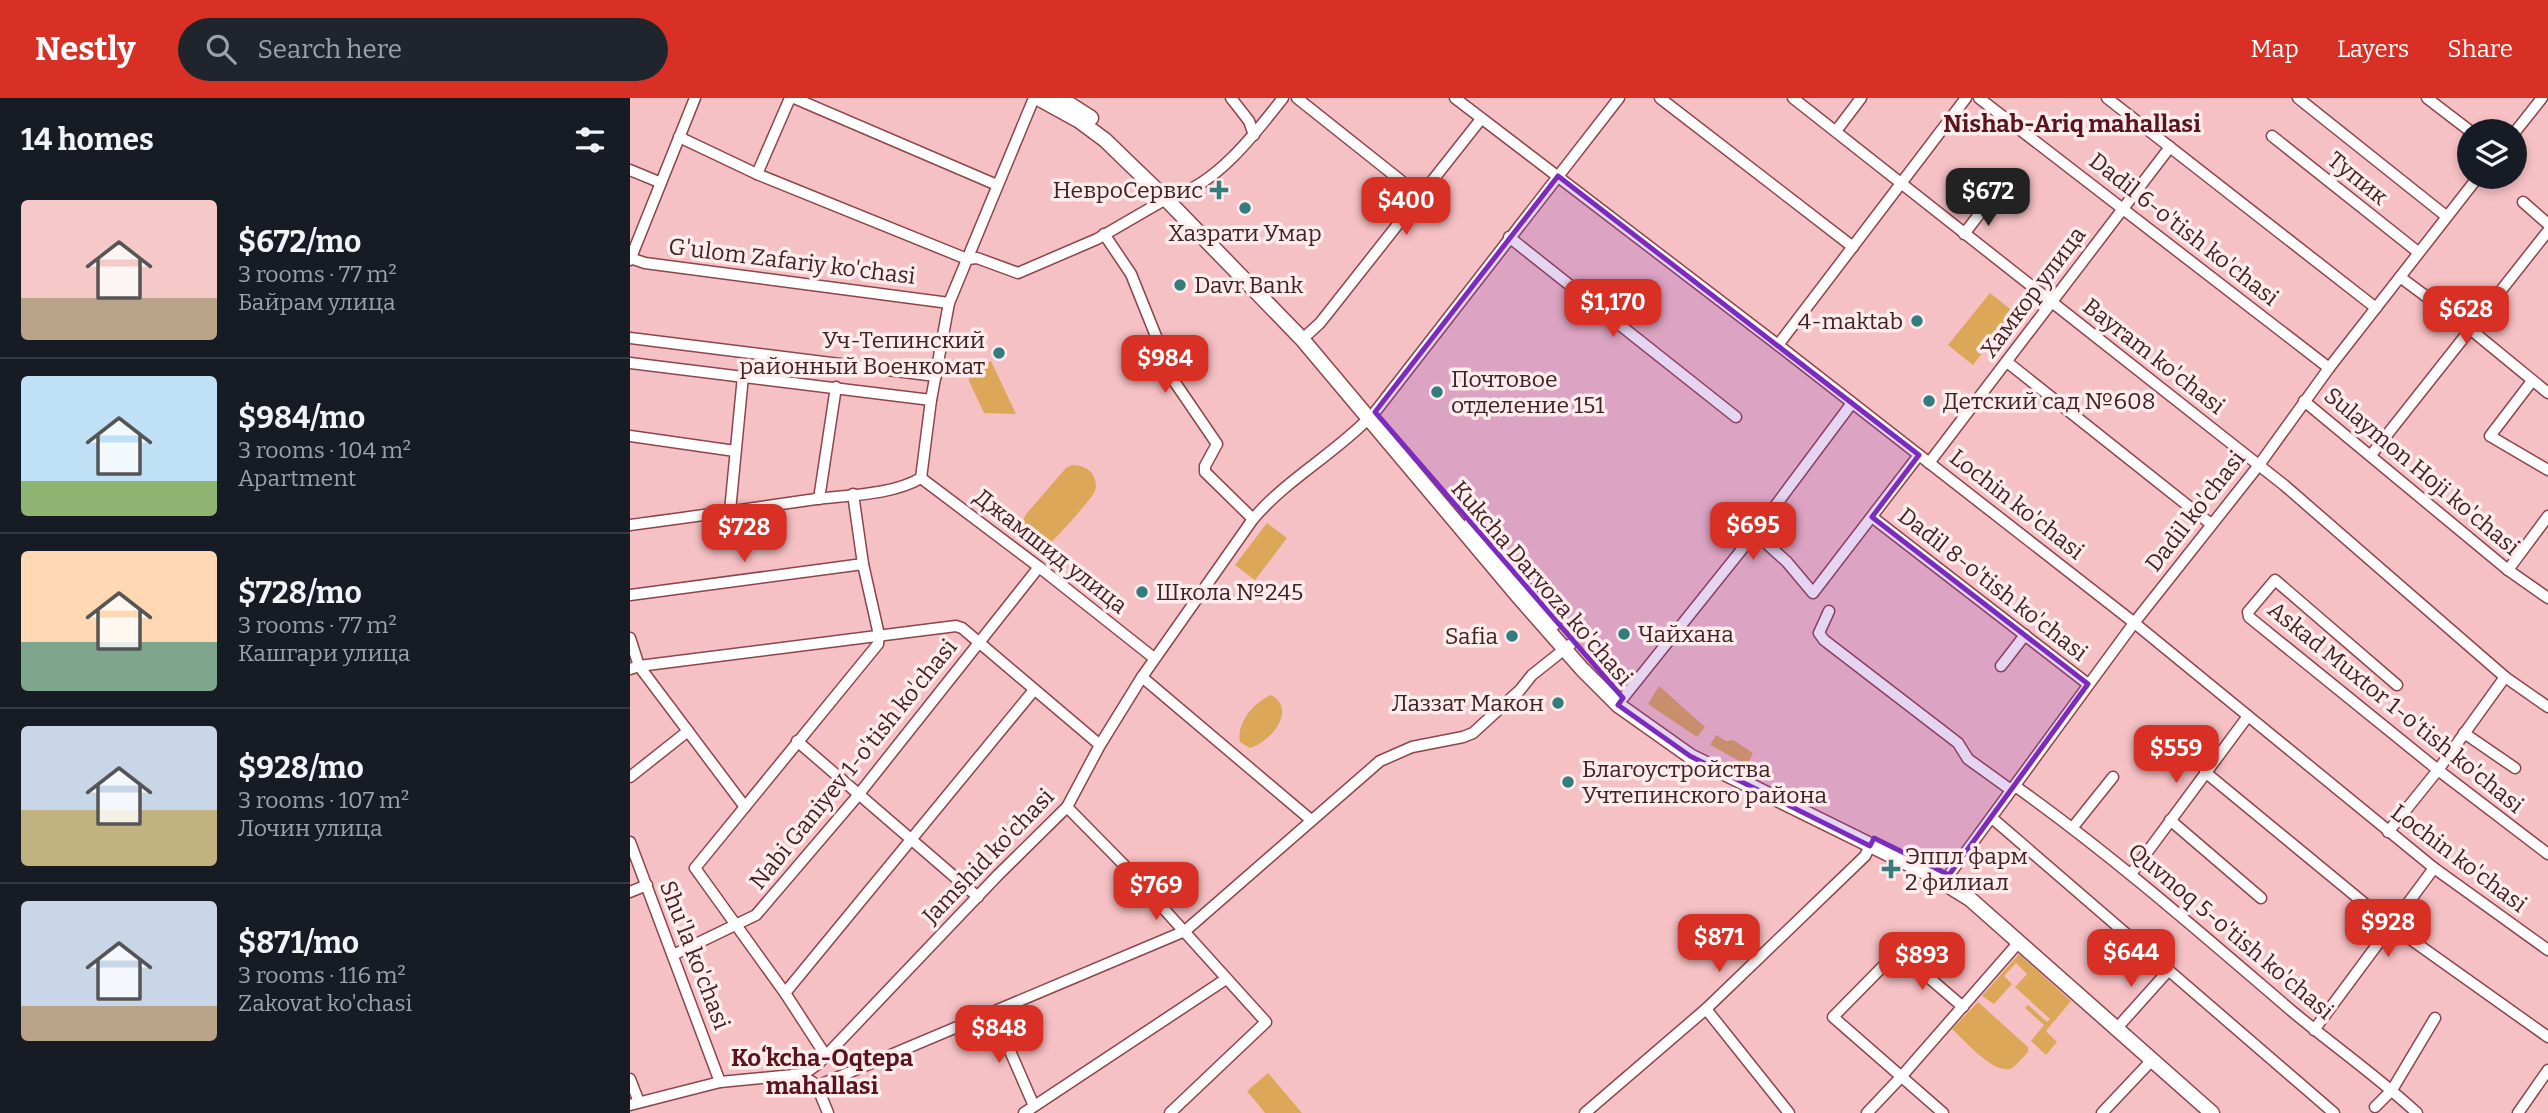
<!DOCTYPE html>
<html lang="en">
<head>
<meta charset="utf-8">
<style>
  body { margin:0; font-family:Bitter,serif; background:#20242c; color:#f1f3f6; height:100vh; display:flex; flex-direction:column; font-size:26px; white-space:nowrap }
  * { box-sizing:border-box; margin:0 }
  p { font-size:23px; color:#9ea1a6 }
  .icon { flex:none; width:38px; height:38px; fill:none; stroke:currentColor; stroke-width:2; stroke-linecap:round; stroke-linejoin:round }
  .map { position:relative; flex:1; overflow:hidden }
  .panel { display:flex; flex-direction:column; background:#171b24; width:630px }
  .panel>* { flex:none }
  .buttons { position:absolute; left:1827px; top:21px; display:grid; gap:14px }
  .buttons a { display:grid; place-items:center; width:70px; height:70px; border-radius:50%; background:#171b24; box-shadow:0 4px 10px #0003; font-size:35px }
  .price { position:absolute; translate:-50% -60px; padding:0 16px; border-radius:14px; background:#d93025; color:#fff; font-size:23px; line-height:46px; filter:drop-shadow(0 2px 4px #0008) }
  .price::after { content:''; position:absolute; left:50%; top:42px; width:21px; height:16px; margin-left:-10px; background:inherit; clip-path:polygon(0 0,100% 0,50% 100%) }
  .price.active { background:#222; color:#fff }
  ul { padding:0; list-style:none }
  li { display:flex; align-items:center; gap:21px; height:175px; padding:0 21px }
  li+li { border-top:2px solid #363941 }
  li span { display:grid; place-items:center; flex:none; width:196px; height:140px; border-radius:7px; color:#555 }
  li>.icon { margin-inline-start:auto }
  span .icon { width:84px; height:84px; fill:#fffc; stroke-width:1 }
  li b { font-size:30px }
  h2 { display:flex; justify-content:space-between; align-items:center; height:84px; padding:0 21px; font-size:30px }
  header { display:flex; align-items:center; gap:42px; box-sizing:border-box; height:98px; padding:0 35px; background:#d93025; color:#fff }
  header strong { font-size:33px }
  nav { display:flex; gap:38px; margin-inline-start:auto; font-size:24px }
  .search { width:490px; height:63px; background:#20242c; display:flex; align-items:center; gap:18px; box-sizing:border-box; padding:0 24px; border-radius:38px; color:#9ea1a6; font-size:26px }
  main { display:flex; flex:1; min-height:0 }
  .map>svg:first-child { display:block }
  .green { fill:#dda759 }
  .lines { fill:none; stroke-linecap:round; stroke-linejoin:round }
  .minor-casing { stroke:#8e444b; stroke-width:13 }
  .major-casing { stroke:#8e444b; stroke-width:17 }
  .minor { stroke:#fff; stroke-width:10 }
  .major { stroke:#fff; stroke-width:14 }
  .marked { fill:#7b2cbf; fill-opacity:0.2; stroke:#7b2cbf; stroke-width:5; stroke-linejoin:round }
  .poi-dot { fill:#337d7c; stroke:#ffeced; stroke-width:2.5 }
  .labels { text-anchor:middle; stroke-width:7; stroke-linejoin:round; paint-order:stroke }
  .street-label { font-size:23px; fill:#422124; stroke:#ffeced }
  .poi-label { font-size:23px; fill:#422124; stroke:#ffeced; text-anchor:start }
  .neighbourhood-label { font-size:24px; font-weight:bold; fill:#58131f; stroke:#ffeced }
</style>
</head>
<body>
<header>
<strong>Nestly</strong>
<div class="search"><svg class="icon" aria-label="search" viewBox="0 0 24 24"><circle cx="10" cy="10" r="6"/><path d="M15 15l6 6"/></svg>Search here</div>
<nav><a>Map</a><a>Layers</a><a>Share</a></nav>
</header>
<main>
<section class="panel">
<h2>14 homes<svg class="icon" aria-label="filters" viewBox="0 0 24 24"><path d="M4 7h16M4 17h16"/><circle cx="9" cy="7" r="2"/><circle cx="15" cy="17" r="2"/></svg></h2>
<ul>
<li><span style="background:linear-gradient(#f6c9c9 70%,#b9a48a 0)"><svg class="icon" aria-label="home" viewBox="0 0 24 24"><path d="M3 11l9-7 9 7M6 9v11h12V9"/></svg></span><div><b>$672/mo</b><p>3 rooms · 77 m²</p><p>Байрам улица</p></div></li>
<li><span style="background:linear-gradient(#bfe0f5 75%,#8fb573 0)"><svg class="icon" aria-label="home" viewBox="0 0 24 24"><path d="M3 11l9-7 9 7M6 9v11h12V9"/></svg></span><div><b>$984/mo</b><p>3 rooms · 104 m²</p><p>Apartment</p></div></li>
<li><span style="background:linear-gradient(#ffd9b3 65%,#7fa58c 0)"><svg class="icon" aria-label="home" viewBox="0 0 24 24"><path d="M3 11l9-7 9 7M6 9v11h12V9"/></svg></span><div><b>$728/mo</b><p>3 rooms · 77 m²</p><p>Кашгари улица</p></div></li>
<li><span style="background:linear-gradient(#c9d6e8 60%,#c2b280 0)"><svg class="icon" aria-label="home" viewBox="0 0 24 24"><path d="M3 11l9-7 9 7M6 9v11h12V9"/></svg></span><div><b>$928/mo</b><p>3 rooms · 107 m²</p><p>Лочин улица</p></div></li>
<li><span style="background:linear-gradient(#c9d6e8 75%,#b9a48a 0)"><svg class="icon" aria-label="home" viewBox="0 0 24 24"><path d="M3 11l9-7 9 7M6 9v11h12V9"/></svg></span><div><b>$871/mo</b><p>3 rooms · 116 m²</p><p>Zakovat ko'chasi</p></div></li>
</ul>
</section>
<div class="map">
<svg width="1918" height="1015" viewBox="0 0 1918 1015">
  <rect width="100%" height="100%" fill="#f6c1c4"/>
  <g class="green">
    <polygon points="1360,195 1384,214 1343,267 1318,247"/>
    <polygon points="361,263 386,316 354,315 339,283 340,274"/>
    <path d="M442,367C451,367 460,370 464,379C466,384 467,390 464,395C460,402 424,444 417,447C396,457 385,430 397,415C410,400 423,385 436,370Z"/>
    <polygon points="637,425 657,440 625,482 605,467"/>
    <polygon points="1029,588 1075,629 1067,639 1018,606"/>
    <path d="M641,597C668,612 640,644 620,650L610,644C606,625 624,604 641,597Z"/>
    <polygon points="1086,637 1096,643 1103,642 1123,655 1117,667 1080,647"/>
    <polygon points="1389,856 1441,903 1416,933 1427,944 1416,957 1401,943 1414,927 1395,910 1398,907 1417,924 1420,921 1385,889 1397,876 1386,865 1374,878 1382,886 1364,906 1352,898"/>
    <path d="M1348,904L1398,949V954C1393,959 1388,966 1382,970C1365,978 1335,943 1322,931Z"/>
    <polygon points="638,975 672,1015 635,1015 617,993"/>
  </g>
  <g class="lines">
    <defs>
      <g id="minor">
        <polyline points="164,0 367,87"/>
        <polyline points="601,0 619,23 624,37"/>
        <polyline points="667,0 789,97"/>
        <polyline points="825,0 1148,247 1502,523 1804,770 1918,852"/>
        <polyline points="1030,0 1223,149"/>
        <polyline points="1163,0 1654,387 1875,579 1918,609"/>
        <polyline points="1349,0 1699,270"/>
        <polyline points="1477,0 1746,210"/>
        <polyline points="1668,0 1816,118"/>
        <polyline points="1797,0 1840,33"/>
        <polyline points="1206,33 1231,0"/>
        <polyline points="1885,34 1912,0"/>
        <polyline points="1642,38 1788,154"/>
        <polyline points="49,39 127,76 337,161 347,160 388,175 467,141 536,101"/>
        <polyline points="0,72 29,84"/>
        <polyline points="127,76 160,0"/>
        <path d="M545,97C587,86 627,33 653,0"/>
        <polyline points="1893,104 1918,126"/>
        <polyline points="474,136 501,176 544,283 587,346 575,368 575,374 623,421"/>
        <polyline points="1334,136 1357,106"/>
        <polyline points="879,139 1106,319"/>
        <polyline points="0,160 15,165 319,205"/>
        <polyline points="0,162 65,0"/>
        <polyline points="1770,179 1840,231 1918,295"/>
        <polyline points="678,236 690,225 851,21"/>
        <polyline points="0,240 306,278"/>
        <polyline points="1148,247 1336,0"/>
        <polyline points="1377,264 1581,426"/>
        <polyline points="0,265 301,302"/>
        <polyline points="1902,283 1860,338 1918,372"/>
        <polyline points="1674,303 1878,472 1918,500"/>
        <polyline points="745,314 989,0"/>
        <polyline points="0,338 105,353"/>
        <polyline points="1741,357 1918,133"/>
        <polyline points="1299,365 1540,49"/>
        <polyline points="291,380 301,302 319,205 404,0"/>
        <polyline points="291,380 409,469 524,560"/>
        <polyline points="189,401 206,289"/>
        <polyline points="100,413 113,278"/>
        <polyline points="1242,419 1458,586"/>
        <path d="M0,427C62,419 124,410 186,401C219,397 262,397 291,380"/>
        <polyline points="1125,435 1157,464 1183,495 1289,357"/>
        <polyline points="1878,472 1918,418"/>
        <polyline points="0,497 233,466"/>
        <polyline points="1199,513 1189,535 1194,542 1328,645 1338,661 1381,692"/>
        <polyline points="0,540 9,568 115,709"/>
        <polyline points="1371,568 1395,537"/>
        <polyline points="0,571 9,568 326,528 332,530 470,647"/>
        <polyline points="512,579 681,722"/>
        <polyline points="1767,587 1645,482 1618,514 1619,519 1808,672 1918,756"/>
        <polyline points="993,600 1125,435 1222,305"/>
        <polyline points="1834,635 1885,670"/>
        <polyline points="167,643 348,799"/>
        <polyline points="1575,674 1762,828 1918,939"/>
        <polyline points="0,679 58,633"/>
        <path d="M1385,688C1482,757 1572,836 1663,914C1704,948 1748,979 1787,1015"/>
        <polyline points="437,709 495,768 636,924 540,1015"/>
        <polyline points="1362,720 1704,1015"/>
        <polyline points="1540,722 1631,800"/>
        <polyline points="1443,729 1483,679"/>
        <polyline points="1758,734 1808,672 1875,579"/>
        <polyline points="0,744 90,984"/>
        <polyline points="1501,776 1618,618"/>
        <polyline points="1319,777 1504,525 1629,367 1699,270 1848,79"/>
        <polyline points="0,794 17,787"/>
        <polyline points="43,857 126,817 225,701 409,469"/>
        <polyline points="155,895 404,592"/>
        <polyline points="1076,911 1159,1015"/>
        <polyline points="363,914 404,1008"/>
        <polyline points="1487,930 1539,872"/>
        <polyline points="1684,932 1804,770"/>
        <polyline points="196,958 155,895 65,770 248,546 249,537 233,466 223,396"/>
        <polyline points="0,981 9,1004"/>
        <polyline points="181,983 187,988 198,1015"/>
        <polyline points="187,988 555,833 750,663 782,649 833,639 843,635 890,592 902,577 941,546"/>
        <path d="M0,1007L90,984L174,976L188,966L368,777L437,709L470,647L512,579L623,421C657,381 703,357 740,319"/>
        <polyline points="1745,1009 1762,992 1805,920"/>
        <polyline points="394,1015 596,881"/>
        <polyline points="955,1015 1076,911 1235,758 1240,748"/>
        <polyline points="1237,1015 1271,979 1389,844"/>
        <polyline points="1313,1015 1203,919 1268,853 1333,909"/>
        <polyline points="1472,1015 1522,962"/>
        <polyline points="1888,1015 1918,972"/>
      </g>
      <g id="major">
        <polyline points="408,0 448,22 475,42 536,101 672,241 888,498 952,571 988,607 1060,658 1303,778 1340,801 1582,1015"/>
        <polyline points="430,0 461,20"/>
        <polyline points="841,426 924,525"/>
      </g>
    </defs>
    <use href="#minor" class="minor-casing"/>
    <use href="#major" class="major-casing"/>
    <use href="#minor" class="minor"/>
    <use href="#major" class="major"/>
  </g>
  <path class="marked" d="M928,78L1289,357L1242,419L1458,586L1319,777L1244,740L1240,748L1060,658L988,607L993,600L745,314Z"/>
  <g class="poi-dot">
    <path d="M585.5 81.5h7v7h7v7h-7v7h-7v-7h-7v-7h7z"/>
    <circle cx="615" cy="110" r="7"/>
    <circle cx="550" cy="187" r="7"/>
    <circle cx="1287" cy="223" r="7"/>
    <circle cx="369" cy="255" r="7"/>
    <circle cx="807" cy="294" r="7"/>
    <circle cx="1299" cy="303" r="7"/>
    <circle cx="512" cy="494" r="7"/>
    <circle cx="994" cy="536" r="7"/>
    <circle cx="882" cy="538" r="7"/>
    <circle cx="928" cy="605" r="7"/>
    <circle cx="938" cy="684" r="7"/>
    <path d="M1257.5 760.5h7v7h7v7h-7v7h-7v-7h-7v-7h7z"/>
  </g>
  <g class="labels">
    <g class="street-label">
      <text transform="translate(1728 80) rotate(39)" y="8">Тупик</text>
      <text transform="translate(1554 131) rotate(38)" y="8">Dadil 6-o'tish ko'chasi</text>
      <text transform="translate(162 163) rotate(7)" y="8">G'ulom Zafariy ko'chasi</text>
      <text transform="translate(1403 194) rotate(-53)" y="8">Хамкор улица</text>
      <text transform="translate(1524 258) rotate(38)" y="8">Bayram ko'chasi</text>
      <text transform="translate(1792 373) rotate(40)" y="8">Sulaymon Hoji ko'chasi</text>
      <text transform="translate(1387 406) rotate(38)" y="8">Lochin ko'chasi</text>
      <text transform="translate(1565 413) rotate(-52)" y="8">Dadil ko'chasi</text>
      <text transform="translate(421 453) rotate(38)" y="8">Джамшид улица</text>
      <text transform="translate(912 485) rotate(49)" y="8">Kukcha Darvoza ko'chasi</text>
      <text transform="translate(1363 486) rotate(38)" y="8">Dadil 8-o'tish ko'chasi</text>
      <text transform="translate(1766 609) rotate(39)" y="8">Askad Muxtor 1-o'tish ko'chasi</text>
      <text transform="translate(223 666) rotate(-51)" y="8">Nabi Ganiyev 1-o'tish ko'chasi</text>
      <text transform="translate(358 758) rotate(-46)" y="8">Jamshid ko'chasi</text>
      <text transform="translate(1829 760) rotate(37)" y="8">Lochin ko'chasi</text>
      <text transform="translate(1601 833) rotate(40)" y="8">Quvnoq 5-o'tish ko'chasi</text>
      <text transform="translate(65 857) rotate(69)" y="8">Shu'la ko'chasi</text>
    </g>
    <g class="poi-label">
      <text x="573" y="100" text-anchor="end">НевроСервис</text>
      <text x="615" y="143" text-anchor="middle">Хазрати Умар</text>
      <text x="564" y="195">Davr Bank</text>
      <text x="1273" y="231" text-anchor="end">4-maktab</text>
      <text x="355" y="250" text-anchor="end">Уч-Тепинский<tspan x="355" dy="26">районный Военкомат</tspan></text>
      <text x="821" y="289">Почтовое<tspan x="821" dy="26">отделение 151</tspan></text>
      <text x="1313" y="311">Детский сад №608</text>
      <text x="526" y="502">Школа №245</text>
      <text x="1008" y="544">Чайхана</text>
      <text x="868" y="546" text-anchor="end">Safia</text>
      <text x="914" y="613" text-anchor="end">Лаззат Макон</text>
      <text x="952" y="679">Благоустройства<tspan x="952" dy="26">Учтепинского района</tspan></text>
      <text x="1275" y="766">Эппл фарм<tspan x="1275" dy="26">2 филиал</tspan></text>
    </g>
    <g class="neighbourhood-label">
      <text x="1442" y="34">Nishab-Ariq mahallasi</text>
      <text x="192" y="968">Koʻkcha-Oqtepa<tspan x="192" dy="28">mahallasi</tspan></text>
    </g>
  </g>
</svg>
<div class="buttons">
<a><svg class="icon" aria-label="layers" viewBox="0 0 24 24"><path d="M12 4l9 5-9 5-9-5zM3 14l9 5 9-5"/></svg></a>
</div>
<b class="price active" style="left:1358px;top:130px">$672</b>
<b class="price" style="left:776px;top:139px">$400</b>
<b class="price" style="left:983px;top:241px">$1,170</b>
<b class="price" style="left:1836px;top:248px">$628</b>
<b class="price" style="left:535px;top:297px">$984</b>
<b class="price" style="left:1123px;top:464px">$695</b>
<b class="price" style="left:114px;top:466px">$728</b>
<b class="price" style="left:1546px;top:687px">$559</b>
<b class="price" style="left:526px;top:824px">$769</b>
<b class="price" style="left:1758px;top:861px">$928</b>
<b class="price" style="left:1089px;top:876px">$871</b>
<b class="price" style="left:1501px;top:891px">$644</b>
<b class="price" style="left:1292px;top:894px">$893</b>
<b class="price" style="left:369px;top:967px">$848</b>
</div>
</main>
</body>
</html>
